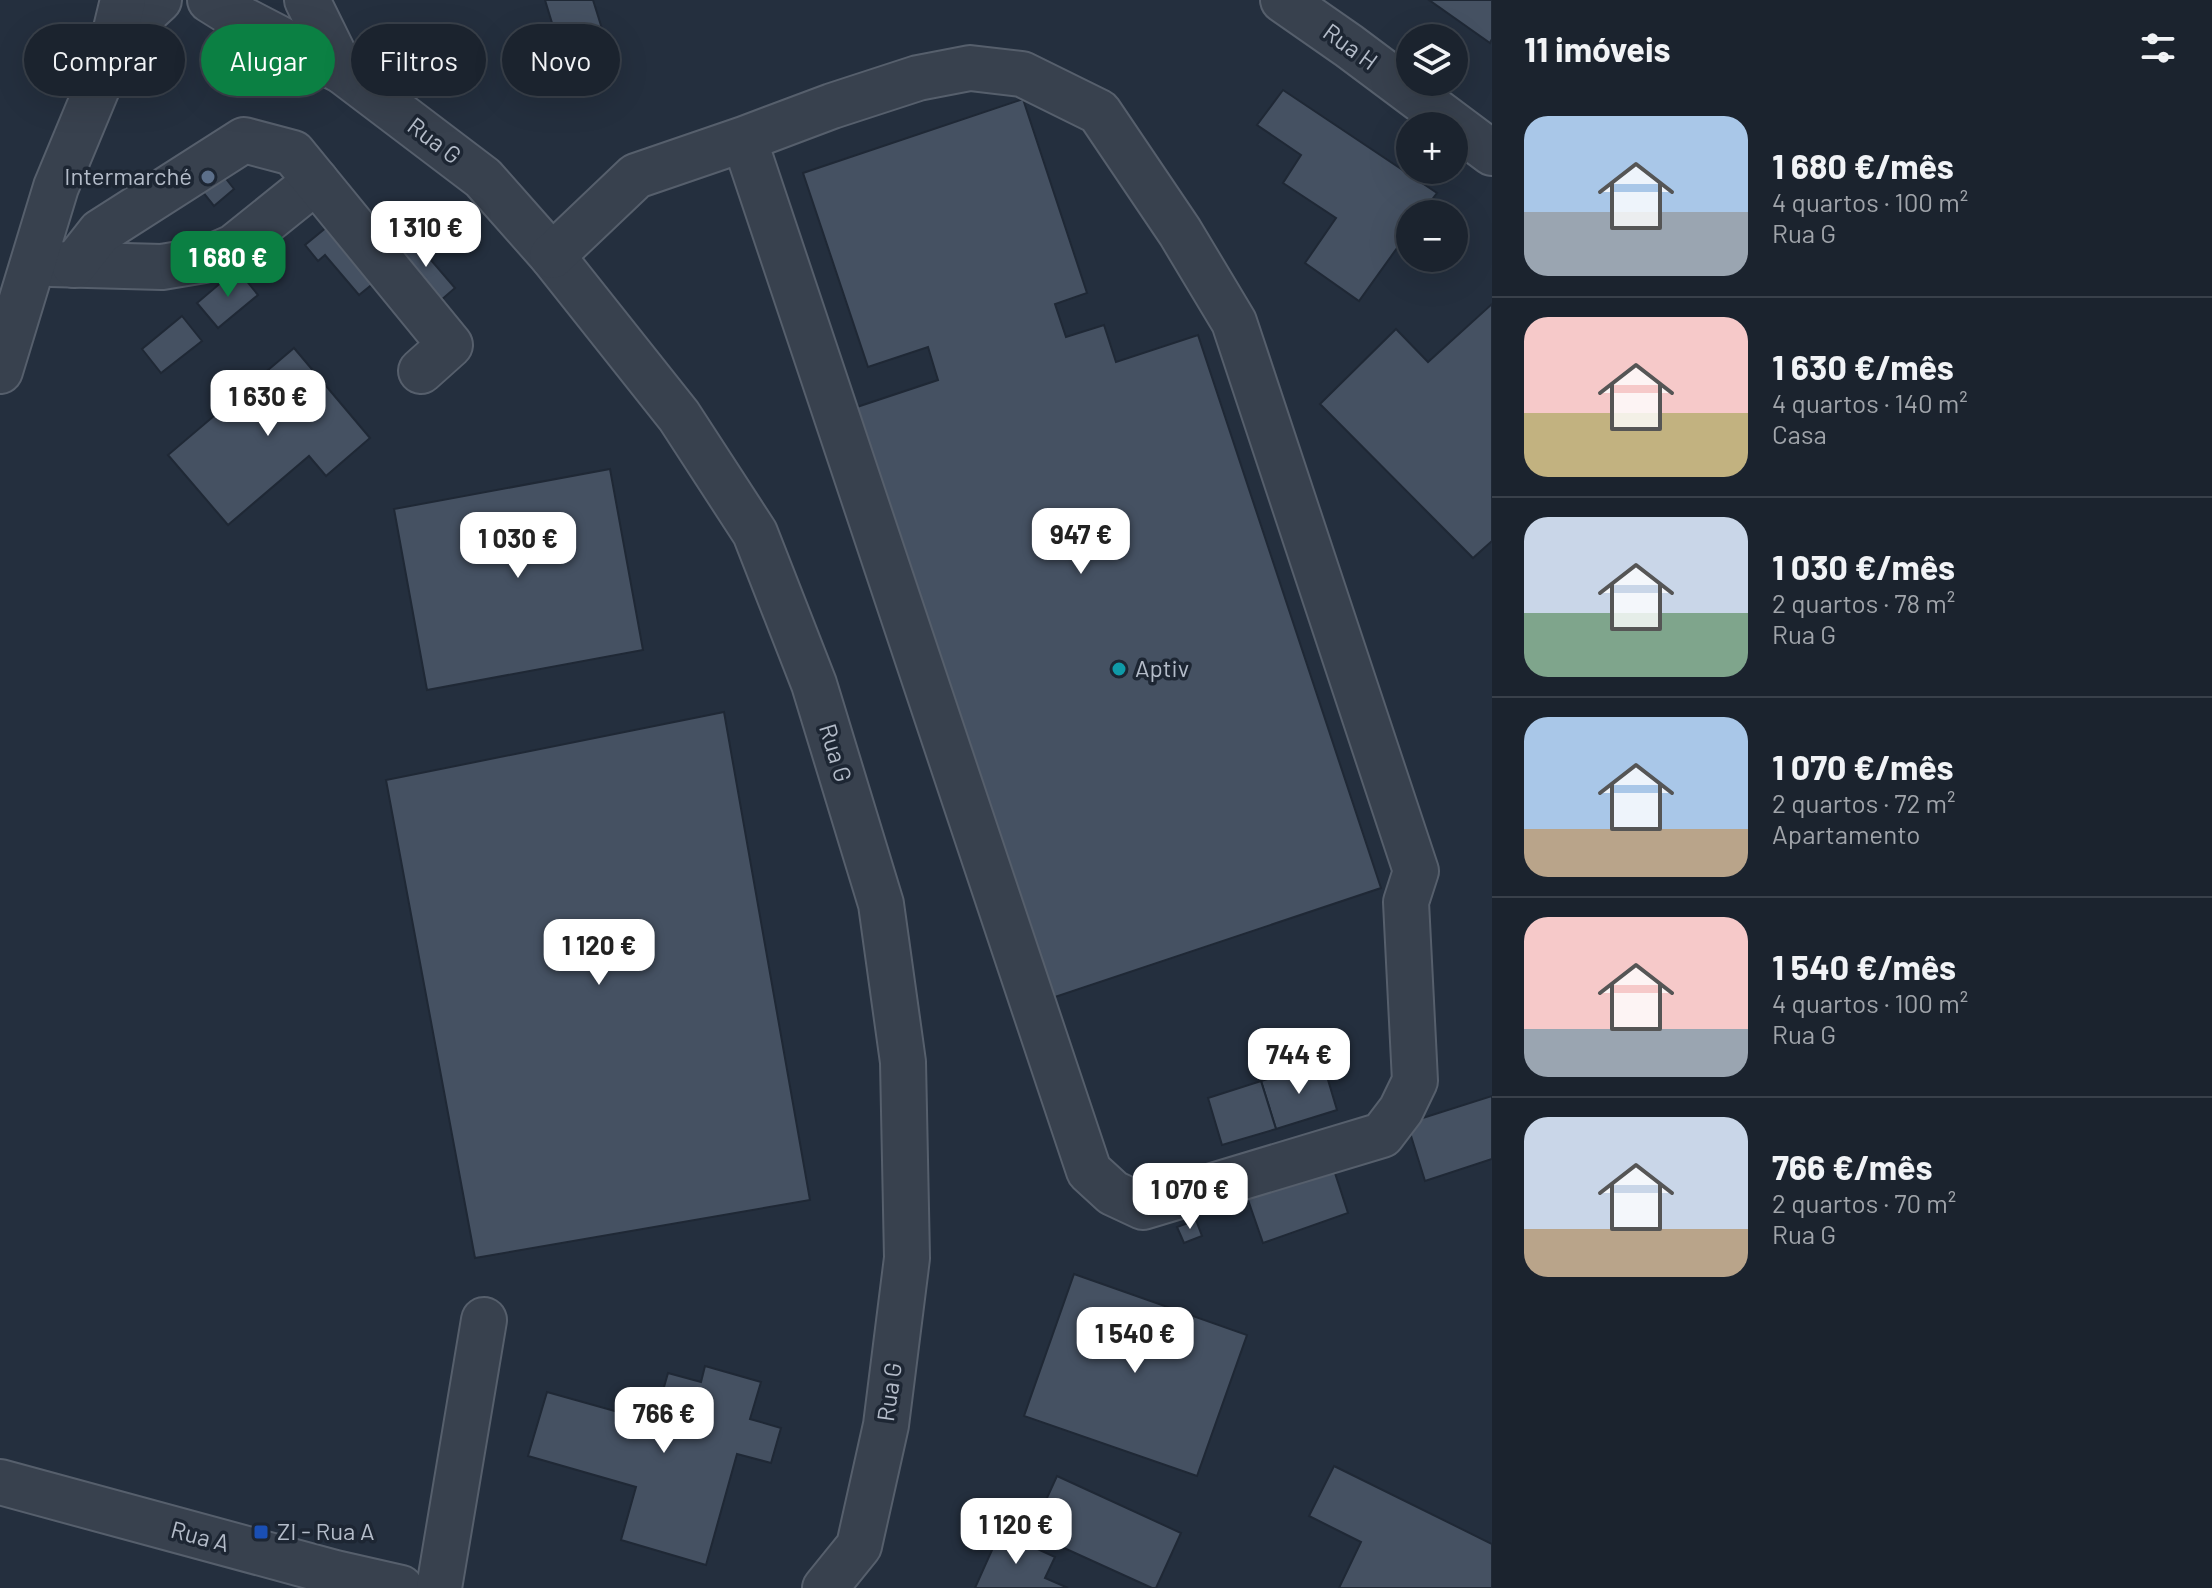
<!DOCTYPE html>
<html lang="pt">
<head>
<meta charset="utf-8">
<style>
  body { margin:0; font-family:Barlow,sans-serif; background:#282f3a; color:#f1f3f6; height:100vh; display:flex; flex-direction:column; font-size:30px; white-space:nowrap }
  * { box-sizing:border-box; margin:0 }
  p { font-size:26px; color:#a0a4aa }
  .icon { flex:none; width:44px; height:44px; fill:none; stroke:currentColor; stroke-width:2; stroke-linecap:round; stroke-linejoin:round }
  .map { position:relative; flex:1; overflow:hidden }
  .side { display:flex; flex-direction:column; background:#1b232e; width:720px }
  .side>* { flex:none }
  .top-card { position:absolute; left:24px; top:24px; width:760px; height:72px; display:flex; gap:16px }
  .controls { position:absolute; left:1396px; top:24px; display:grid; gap:16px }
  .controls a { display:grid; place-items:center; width:72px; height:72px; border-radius:50%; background:#1b232e; box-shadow:0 8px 32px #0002,0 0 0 2px #39404a; font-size:40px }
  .price { position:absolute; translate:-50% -68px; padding:0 18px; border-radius:16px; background:#fff; color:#222; font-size:26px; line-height:52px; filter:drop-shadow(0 2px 4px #0008) }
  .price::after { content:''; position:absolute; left:50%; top:48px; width:24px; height:18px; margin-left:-12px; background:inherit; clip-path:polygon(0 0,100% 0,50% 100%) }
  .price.active { background:#0b8043; color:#fff }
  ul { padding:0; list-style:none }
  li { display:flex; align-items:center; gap:24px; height:200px; padding:0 32px }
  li+li { border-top:2px solid #39404a }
  li span { display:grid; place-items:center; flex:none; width:224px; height:160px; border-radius:24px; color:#555 }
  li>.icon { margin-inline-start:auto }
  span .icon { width:96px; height:96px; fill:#fffc; stroke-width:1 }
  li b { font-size:34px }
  h2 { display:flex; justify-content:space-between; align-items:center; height:96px; padding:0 32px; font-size:34px }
  .chip { padding:0 28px; border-radius:36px; background:#1b232e; box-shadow:0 8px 32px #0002,0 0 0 2px #39404a; font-size:28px; line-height:72px }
  .chip.active { background:#0b8043; color:#fff }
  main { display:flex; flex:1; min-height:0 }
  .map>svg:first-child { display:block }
  .building { fill:#455162; stroke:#1f2835; stroke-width:2 }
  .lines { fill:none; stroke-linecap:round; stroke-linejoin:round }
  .minor-casing { stroke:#565f6c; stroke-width:48 }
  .minor { stroke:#38414e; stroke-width:44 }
  .service-dot { fill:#5c6f8a; stroke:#1d2633; stroke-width:3 }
  .culture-dot { fill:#0f9aa8; stroke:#1d2633; stroke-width:3 }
  .transit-dot { fill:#1a4fb4; stroke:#1d2633; stroke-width:3 }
  .labels { text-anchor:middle; stroke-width:7; stroke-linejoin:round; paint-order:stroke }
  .street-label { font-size:24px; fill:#b4bcc9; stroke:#1d2633 }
  .poi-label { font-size:24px; fill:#b4bcc9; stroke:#1d2633; text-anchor:start }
</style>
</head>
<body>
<main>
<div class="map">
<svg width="1492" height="1588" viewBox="0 0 1492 1588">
  <rect width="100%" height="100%" fill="#242f3e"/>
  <g class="building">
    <polygon points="545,0 593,0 614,67 570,82"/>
    <polygon points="1429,0 1492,0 1492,39 1490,43"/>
    <polygon points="1283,90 1437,193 1421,214 1410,214 1410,230 1359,301 1305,263 1336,218 1283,183 1301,155 1257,125"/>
    <polygon points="1023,99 1087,293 1055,304 1066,337 1104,325 1116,362 1198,335 1381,888 1040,1002 845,411 938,380 928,347 868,367 803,173"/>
    <polygon points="202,148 234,189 214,206 181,165"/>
    <polygon points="333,222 380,278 359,295 325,255 318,261 305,245"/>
    <polygon points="412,238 455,288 440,301 396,251"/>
    <polygon points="237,269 258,295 218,328 197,303"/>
    <polygon points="1492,304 1492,541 1473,558 1320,404 1396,329 1428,362"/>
    <polygon points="182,316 202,341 161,373 142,349"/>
    <polygon points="294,348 370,438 326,476 309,456 228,525 168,455"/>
    <polygon points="610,469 643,650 427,690 394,509"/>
    <polygon points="724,712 810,1200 475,1258 386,780"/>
    <polygon points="1323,1063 1337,1110 1276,1129 1261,1081"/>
    <polygon points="1261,1081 1276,1129 1222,1145 1208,1098"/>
    <polygon points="1492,1096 1492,1159 1425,1181 1407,1123"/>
    <polygon points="1332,1164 1348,1213 1263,1243 1246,1194"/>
    <polygon points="1196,1220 1202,1236 1184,1243 1177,1227"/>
    <polygon points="1074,1274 1247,1335 1197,1476 1024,1416"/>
    <polygon points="705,1366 761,1382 750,1419 781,1428 771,1463 737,1454 706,1565 621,1540 636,1487 528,1456 547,1392 654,1422 668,1373 701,1382"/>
    <polygon points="1334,1466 1492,1544 1492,1588 1339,1588 1361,1542 1309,1516"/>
    <polygon points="1057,1476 1181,1533 1156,1588 1152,1588 1031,1533"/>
    <polygon points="1000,1532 1055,1557 1045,1578 1068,1588 975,1588"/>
  </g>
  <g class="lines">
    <defs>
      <g id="minor">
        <polyline points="210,0 234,15 342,71 483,178 552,256 679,416 755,533 814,684 881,904 903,1062 907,1258 886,1425 859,1546 825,1588"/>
        <polyline points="307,0 342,71"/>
        <polyline points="1283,0 1349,46 1492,153"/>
        <polyline points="116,50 135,22 159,0"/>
        <polyline points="552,256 636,176 744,139 1089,1171 1113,1193 1143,1207 1382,1135 1401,1110 1415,1081 1406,902 1416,871 1234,322 1180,232 1099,112 1022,74 970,68 918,78 832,106 744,139"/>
        <polyline points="51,264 162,267 204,260 234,247 316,181"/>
        <polyline points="74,265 100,232 244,140 293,153 450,345 421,371"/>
        <polyline points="0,371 56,187 108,62 123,0"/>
        <polyline points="0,1482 335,1573 401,1588"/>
        <polyline points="439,1588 484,1320"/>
      </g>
    </defs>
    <use href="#minor" class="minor-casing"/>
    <use href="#minor" class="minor"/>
  </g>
  <circle class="service-dot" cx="208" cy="177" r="8"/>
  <circle class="culture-dot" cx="1119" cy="669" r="8"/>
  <rect class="transit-dot" x="253" y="1524" width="16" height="16" rx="4"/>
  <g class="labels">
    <g class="street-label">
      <text transform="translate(1350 47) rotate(36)" y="8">Rua H</text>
      <text transform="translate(434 141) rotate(37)" y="8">Rua G</text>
      <text transform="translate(835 753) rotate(73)" y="8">Rua G</text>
      <text transform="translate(890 1392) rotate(-82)" y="8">Rua G</text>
      <text transform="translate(200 1537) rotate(15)" y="8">Rua A</text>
    </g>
    <g class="poi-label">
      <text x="192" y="185" text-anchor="end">Intermarché</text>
      <text x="1135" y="677">Aptiv</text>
      <text x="277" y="1540">ZI - Rua A</text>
    </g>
  </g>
</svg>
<div class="controls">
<a><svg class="icon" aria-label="layers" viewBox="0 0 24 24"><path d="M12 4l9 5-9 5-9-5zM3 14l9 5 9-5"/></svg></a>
<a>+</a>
<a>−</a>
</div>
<b class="price" style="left:426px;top:269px">1 310 €</b>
<b class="price active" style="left:228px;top:299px">1 680 €</b>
<b class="price" style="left:268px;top:438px">1 630 €</b>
<b class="price" style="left:1081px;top:576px">947 €</b>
<b class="price" style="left:518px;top:580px">1 030 €</b>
<b class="price" style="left:599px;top:987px">1 120 €</b>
<b class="price" style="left:1299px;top:1096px">744 €</b>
<b class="price" style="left:1190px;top:1231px">1 070 €</b>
<b class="price" style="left:1135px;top:1375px">1 540 €</b>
<b class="price" style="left:664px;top:1455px">766 €</b>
<b class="price" style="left:1016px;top:1566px">1 120 €</b>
<div class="top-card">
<a class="chip">Comprar</a>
<a class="chip active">Alugar</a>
<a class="chip">Filtros</a>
<a class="chip">Novo</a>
</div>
</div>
<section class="side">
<h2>11 imóveis<svg class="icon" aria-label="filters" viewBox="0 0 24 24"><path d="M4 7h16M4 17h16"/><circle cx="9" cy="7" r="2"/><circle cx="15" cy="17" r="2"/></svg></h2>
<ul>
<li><span style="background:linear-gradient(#a9c7e8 60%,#9aa5b1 0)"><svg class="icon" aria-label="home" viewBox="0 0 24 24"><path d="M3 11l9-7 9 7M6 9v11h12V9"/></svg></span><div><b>1 680 €/mês</b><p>4 quartos · 100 m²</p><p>Rua G</p></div></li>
<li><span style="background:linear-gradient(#f6c9c9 60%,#c2b280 0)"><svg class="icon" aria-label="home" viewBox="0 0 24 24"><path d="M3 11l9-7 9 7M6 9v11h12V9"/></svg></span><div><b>1 630 €/mês</b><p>4 quartos · 140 m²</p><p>Casa</p></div></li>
<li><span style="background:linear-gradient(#c9d6e8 60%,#7fa58c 0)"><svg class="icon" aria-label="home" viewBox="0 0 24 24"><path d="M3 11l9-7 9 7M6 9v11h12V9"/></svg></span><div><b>1 030 €/mês</b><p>2 quartos · 78 m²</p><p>Rua G</p></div></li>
<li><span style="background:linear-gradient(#a9c7e8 70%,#b9a48a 0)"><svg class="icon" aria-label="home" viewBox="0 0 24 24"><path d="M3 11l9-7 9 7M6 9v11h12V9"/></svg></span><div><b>1 070 €/mês</b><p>2 quartos · 72 m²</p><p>Apartamento</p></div></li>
<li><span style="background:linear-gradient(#f6c9c9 70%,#9aa5b1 0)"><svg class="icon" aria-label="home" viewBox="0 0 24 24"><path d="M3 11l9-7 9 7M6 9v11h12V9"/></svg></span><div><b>1 540 €/mês</b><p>4 quartos · 100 m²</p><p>Rua G</p></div></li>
<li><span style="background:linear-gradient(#c9d6e8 70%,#b9a48a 0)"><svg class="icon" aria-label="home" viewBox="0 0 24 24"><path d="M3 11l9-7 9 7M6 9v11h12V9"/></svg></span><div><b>766 €/mês</b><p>2 quartos · 70 m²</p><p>Rua G</p></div></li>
</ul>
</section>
</main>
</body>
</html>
